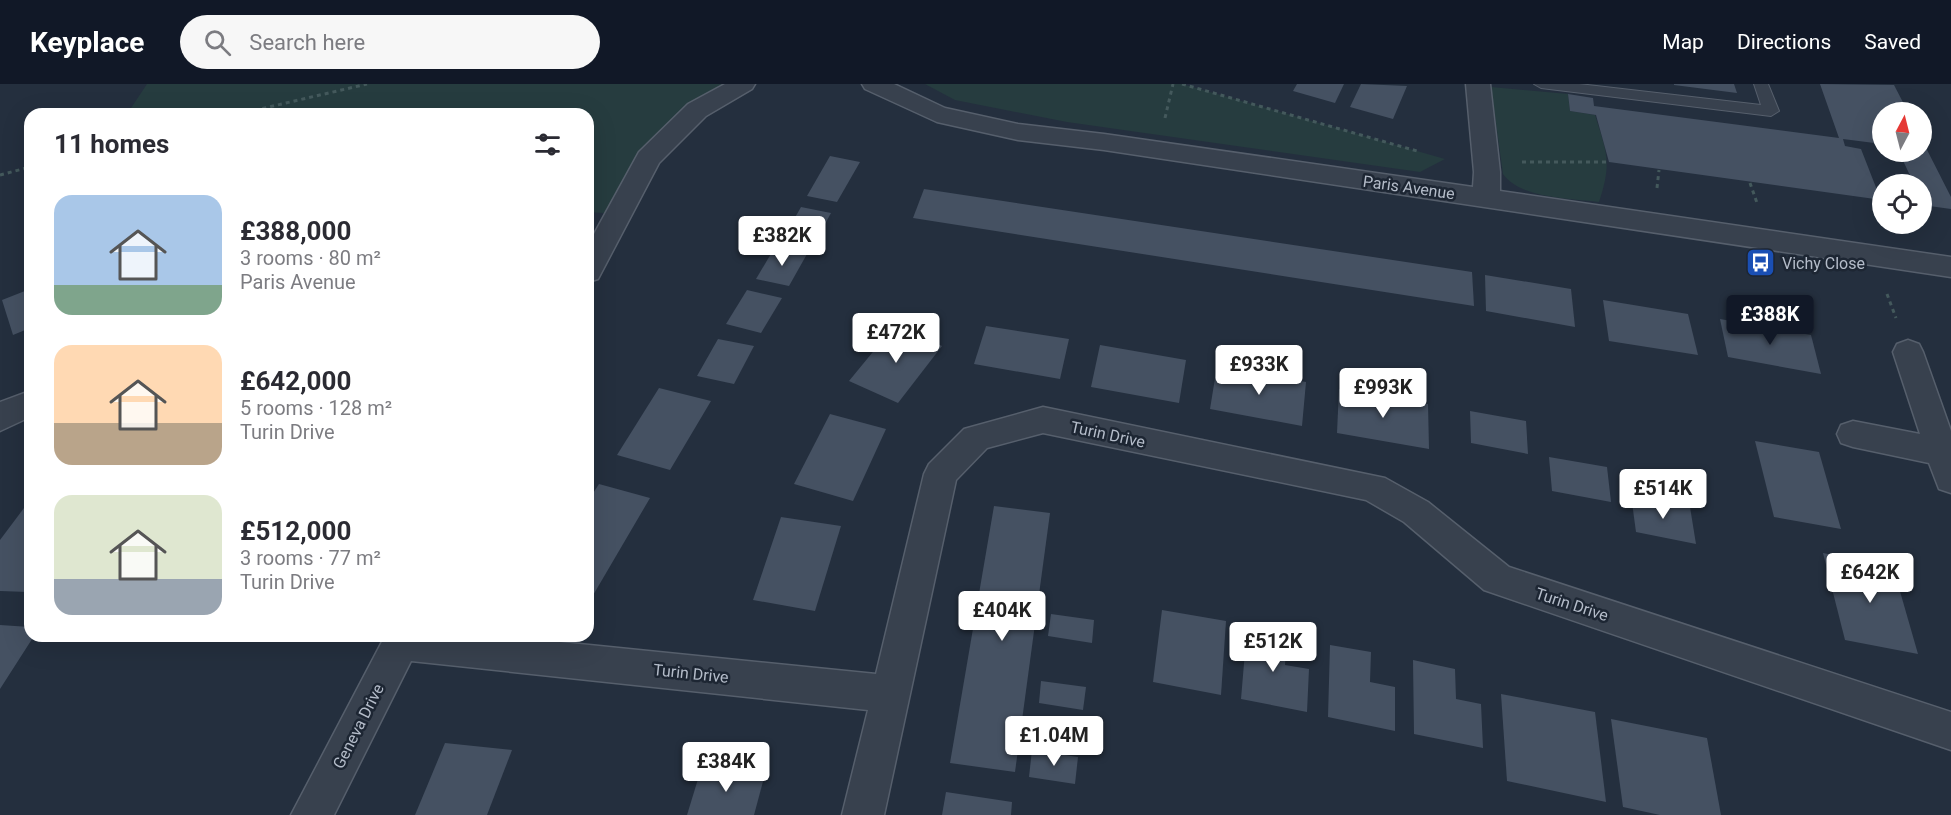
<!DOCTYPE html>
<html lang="en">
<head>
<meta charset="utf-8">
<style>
  body { margin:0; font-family:Roboto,sans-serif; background:#f7f7f7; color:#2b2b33; height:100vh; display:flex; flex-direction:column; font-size:22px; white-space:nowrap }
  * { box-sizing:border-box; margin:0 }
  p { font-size:20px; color:#7c7c81 }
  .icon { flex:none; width:33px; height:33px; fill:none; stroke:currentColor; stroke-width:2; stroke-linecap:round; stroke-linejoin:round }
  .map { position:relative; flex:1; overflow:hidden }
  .details { position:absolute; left:24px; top:24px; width:570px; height:534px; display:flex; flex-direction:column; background:#fff; border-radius:18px; box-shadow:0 6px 24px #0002 }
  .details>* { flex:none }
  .needle { width:39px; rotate:7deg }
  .controls { position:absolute; left:1872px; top:18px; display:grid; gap:12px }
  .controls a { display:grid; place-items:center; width:60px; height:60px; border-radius:50%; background:#fff; box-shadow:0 6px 24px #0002; font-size:30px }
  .price { position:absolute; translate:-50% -51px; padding:0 14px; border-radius:6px; background:#fff; color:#222; font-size:20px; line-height:39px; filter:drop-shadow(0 2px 3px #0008) }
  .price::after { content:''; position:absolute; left:50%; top:36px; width:18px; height:14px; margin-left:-9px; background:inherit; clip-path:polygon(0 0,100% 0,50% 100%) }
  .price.active { background:#111827; color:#fff }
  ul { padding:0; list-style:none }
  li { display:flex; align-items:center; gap:18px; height:150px; padding:0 30px }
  li span { display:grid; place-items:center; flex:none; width:168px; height:120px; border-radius:18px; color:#555 }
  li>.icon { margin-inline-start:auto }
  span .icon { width:72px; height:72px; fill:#fffc; stroke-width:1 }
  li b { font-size:26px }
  h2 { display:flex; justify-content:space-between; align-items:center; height:72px; padding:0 30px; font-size:26px }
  header { display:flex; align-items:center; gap:36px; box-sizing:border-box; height:84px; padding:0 30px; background:#111827; color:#fff }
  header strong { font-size:28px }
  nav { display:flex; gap:33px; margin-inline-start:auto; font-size:21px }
  .search { width:420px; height:54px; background:#f7f7f7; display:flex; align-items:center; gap:15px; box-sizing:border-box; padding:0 21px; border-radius:33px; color:#7c7c81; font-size:22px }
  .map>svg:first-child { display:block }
  .green { fill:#263c3f }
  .building { fill:#455162 }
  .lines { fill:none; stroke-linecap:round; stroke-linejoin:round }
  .service-casing { stroke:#565f6c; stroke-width:2 }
  .minor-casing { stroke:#565f6c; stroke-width:3 }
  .path { stroke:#44595c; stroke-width:3; stroke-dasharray:4 4; stroke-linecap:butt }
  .service { fill:#38414e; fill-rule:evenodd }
  .minor { fill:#38414e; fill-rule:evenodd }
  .labels { text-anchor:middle; stroke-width:5; stroke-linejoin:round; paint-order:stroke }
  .street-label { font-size:16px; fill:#b4bcc9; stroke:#1d2633 }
  .poi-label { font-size:16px; fill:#b4bcc9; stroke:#1d2633; text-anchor:start }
</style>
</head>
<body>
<header>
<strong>Keyplace</strong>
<div class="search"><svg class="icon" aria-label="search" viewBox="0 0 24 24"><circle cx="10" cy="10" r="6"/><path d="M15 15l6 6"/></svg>Search here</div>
<nav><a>Map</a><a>Directions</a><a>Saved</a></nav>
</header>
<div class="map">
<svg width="1951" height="731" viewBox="0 0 1951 731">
  <rect width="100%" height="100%" fill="#242f3e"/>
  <g class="green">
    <polygon points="147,0 743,0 697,26 619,130 588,128 588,30 127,30"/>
    <polygon points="925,0 1182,0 1445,75 1420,88 1067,38 955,16"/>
    <path d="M1491,3L1568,10L1570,27L1595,31C1607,69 1612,79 1599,118C1569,114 1521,115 1503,90Z"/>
  </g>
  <g class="building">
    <polygon points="1297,0 1344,0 1335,19 1293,7"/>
    <polygon points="1361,0 1407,2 1393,35 1350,23"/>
    <polygon points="1674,0 1734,0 1737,9 1674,1"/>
    <polygon points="1820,0 1894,1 1908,28 1882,28 1882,60 1843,55 1845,62 1861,65 1877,106 1882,107 1882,116 1609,78 1596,31 1570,27 1568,10 1593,14 1594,22 1839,54"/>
    <polygon points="1922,56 1951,113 1951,125 1922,121 1922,100 1914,100 1899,68 1922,68"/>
    <polygon points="830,72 860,78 837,118 807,112"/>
    <polygon points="924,105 1472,188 1474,222 913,134"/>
    <polygon points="801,123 831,129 814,160 784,153"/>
    <polygon points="775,163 807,170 789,202 756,195"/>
    <polygon points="1485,191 1571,205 1575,243 1486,227"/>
    <polygon points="30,205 30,244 13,251 2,216"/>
    <polygon points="747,206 782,214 761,249 726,240"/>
    <polygon points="1603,216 1688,230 1698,271 1609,257"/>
    <polygon points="1720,235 1811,251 1821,290 1728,273"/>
    <polygon points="895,241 942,262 898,319 849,297"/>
    <polygon points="986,242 1069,255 1060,295 974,280"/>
    <polygon points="718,255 754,262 734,300 697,292"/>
    <polygon points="1100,261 1186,276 1179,319 1091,303"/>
    <polygon points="1217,282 1306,298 1302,342 1210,325"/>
    <polygon points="659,304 711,317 670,386 617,371"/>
    <polygon points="1339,305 1428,320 1429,365 1337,349"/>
    <polygon points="1470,327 1526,337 1528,370 1471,359"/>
    <polygon points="830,330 886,345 853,417 794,400"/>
    <polygon points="1755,357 1819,368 1841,445 1774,433"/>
    <polygon points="1549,373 1607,383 1611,418 1552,407"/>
    <polygon points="599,400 650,414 592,513 588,512 588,417"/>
    <polygon points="1631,411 1690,423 1696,460 1636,448"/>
    <polygon points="30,416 30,504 28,508 0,507 0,456"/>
    <polygon points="994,422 1050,429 1015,688 950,679"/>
    <polygon points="781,433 841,442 815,527 753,516"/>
    <polygon points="1823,469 1893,483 1918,570 1845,556"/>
    <polygon points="1162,526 1226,537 1221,611 1153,598"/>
    <polygon points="1051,530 1094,536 1092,559 1048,552"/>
    <polygon points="0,541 30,543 30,552 34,552 0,605"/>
    <polygon points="1247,544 1287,552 1285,581 1309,585 1307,628 1241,615"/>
    <polygon points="1330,561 1371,568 1370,598 1395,603 1395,647 1328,633"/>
    <polygon points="1413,576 1455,585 1456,615 1481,620 1483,664 1414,650"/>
    <polygon points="1041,597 1086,603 1083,626 1039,619"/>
    <polygon points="1501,610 1595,628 1606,718 1507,697"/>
    <polygon points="1611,635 1707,654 1721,731 1660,731 1623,723"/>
    <polygon points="445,659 512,666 487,731 415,731"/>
    <polygon points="1032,666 1078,673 1075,700 1029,693"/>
    <polygon points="702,682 765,690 754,731 687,731"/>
    <polygon points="946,708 1012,718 1011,731 942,731"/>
  </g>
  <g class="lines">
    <defs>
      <polygon id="service" points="1534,0 1579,0 1761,21 1754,0 1768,0 1779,27 1771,32 1541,4"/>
      <g id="minor">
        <polygon points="725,0 755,0 752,5 706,32 659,79 598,195 588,198 588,161 639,68 688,20"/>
        <polygon points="862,0 894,0 945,24 1018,40 1104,50 1473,103 1474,88 1466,0 1490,0 1500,88 1500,107 1951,173 1951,193 1104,66 1018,56 937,38 865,5"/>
        <polygon points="1908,256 1919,260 1923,268 1951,347 1951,409 1939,405 1929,379 1853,363 1841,359 1837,350 1841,341 1853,337 1920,350 1893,268 1897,260"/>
        <polygon points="30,307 30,333 0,347 0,318"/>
        <polygon points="1043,323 1385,394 1428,418 1509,483 1951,628 1951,666 1484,506 1404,438 1366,416 1043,349 987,364 956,396 884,731 842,731 868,626 411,577 334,731 291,731 385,552 500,552 876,590 924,390 929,380 964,345"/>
      </g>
    </defs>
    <use href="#service" class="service-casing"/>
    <use href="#minor" class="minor-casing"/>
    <g class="path">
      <polyline points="1182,0 1417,67"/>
      <polyline points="239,30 367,0"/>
      <polyline points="1165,34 1173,0"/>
      <polyline points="1522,78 1609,78"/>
      <polyline points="0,91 30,83"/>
      <polyline points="1750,99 1757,119"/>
      <polyline points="1657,104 1659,86"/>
      <polyline points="1887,210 1896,234"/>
    </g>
    <use href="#service" class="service"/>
    <use href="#minor" class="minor"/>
  </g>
  <defs>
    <symbol id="bus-square" viewBox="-11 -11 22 22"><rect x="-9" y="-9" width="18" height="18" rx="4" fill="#1a4fb4" stroke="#1d2633"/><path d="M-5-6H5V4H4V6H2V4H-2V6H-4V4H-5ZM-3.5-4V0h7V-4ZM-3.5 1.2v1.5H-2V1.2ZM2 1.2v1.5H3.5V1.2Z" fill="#fff"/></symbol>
  </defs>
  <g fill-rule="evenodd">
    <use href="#bus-square" x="1744" y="162" width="33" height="33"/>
  </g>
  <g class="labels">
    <g class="street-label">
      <text transform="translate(1409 103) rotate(8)" y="6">Paris Avenue</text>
      <text transform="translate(1108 350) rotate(12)" y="6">Turin Drive</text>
      <text transform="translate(1572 520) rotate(18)" y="6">Turin Drive</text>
      <text transform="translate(691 589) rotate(6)" y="6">Turin Drive</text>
      <text transform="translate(358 642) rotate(-63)" y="6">Geneva Drive</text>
    </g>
    <g class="poi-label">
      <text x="1782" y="185">Vichy Close</text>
    </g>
  </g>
</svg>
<div class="controls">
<a><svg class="needle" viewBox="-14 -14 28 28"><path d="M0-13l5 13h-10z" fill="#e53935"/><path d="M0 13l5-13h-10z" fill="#7c7c81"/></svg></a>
<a><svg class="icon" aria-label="locate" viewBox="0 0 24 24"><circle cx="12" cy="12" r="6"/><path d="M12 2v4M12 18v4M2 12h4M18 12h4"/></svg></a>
</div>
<b class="price" style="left:782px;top:183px">£382K</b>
<b class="price active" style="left:1770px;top:262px">£388K</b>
<b class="price" style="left:896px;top:280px">£472K</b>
<b class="price" style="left:1259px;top:312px">£933K</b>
<b class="price" style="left:1383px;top:335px">£993K</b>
<b class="price" style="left:1663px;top:436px">£514K</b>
<b class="price" style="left:1870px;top:520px">£642K</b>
<b class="price" style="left:1002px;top:558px">£404K</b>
<b class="price" style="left:1273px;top:589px">£512K</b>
<b class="price" style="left:1054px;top:683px">£1.04M</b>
<b class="price" style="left:726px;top:709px">£384K</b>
<section class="details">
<h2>11 homes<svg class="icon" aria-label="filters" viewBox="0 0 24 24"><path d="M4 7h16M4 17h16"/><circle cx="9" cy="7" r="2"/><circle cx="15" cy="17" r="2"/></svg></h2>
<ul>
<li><span style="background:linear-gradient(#a9c7e8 75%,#7fa58c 0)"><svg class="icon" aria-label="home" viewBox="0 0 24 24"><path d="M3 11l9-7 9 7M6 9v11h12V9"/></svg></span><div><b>£388,000</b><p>3 rooms · 80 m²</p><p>Paris Avenue</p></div></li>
<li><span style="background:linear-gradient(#ffd9b3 65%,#b9a48a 0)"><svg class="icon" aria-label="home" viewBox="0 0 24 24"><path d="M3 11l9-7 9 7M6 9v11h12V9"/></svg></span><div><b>£642,000</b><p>5 rooms · 128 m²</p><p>Turin Drive</p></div></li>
<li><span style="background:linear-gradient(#dfe7d0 70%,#9aa5b1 0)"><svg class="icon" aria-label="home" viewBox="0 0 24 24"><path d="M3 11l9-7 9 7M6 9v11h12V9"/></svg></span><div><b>£512,000</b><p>3 rooms · 77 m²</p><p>Turin Drive</p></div></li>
</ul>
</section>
</div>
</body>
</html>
